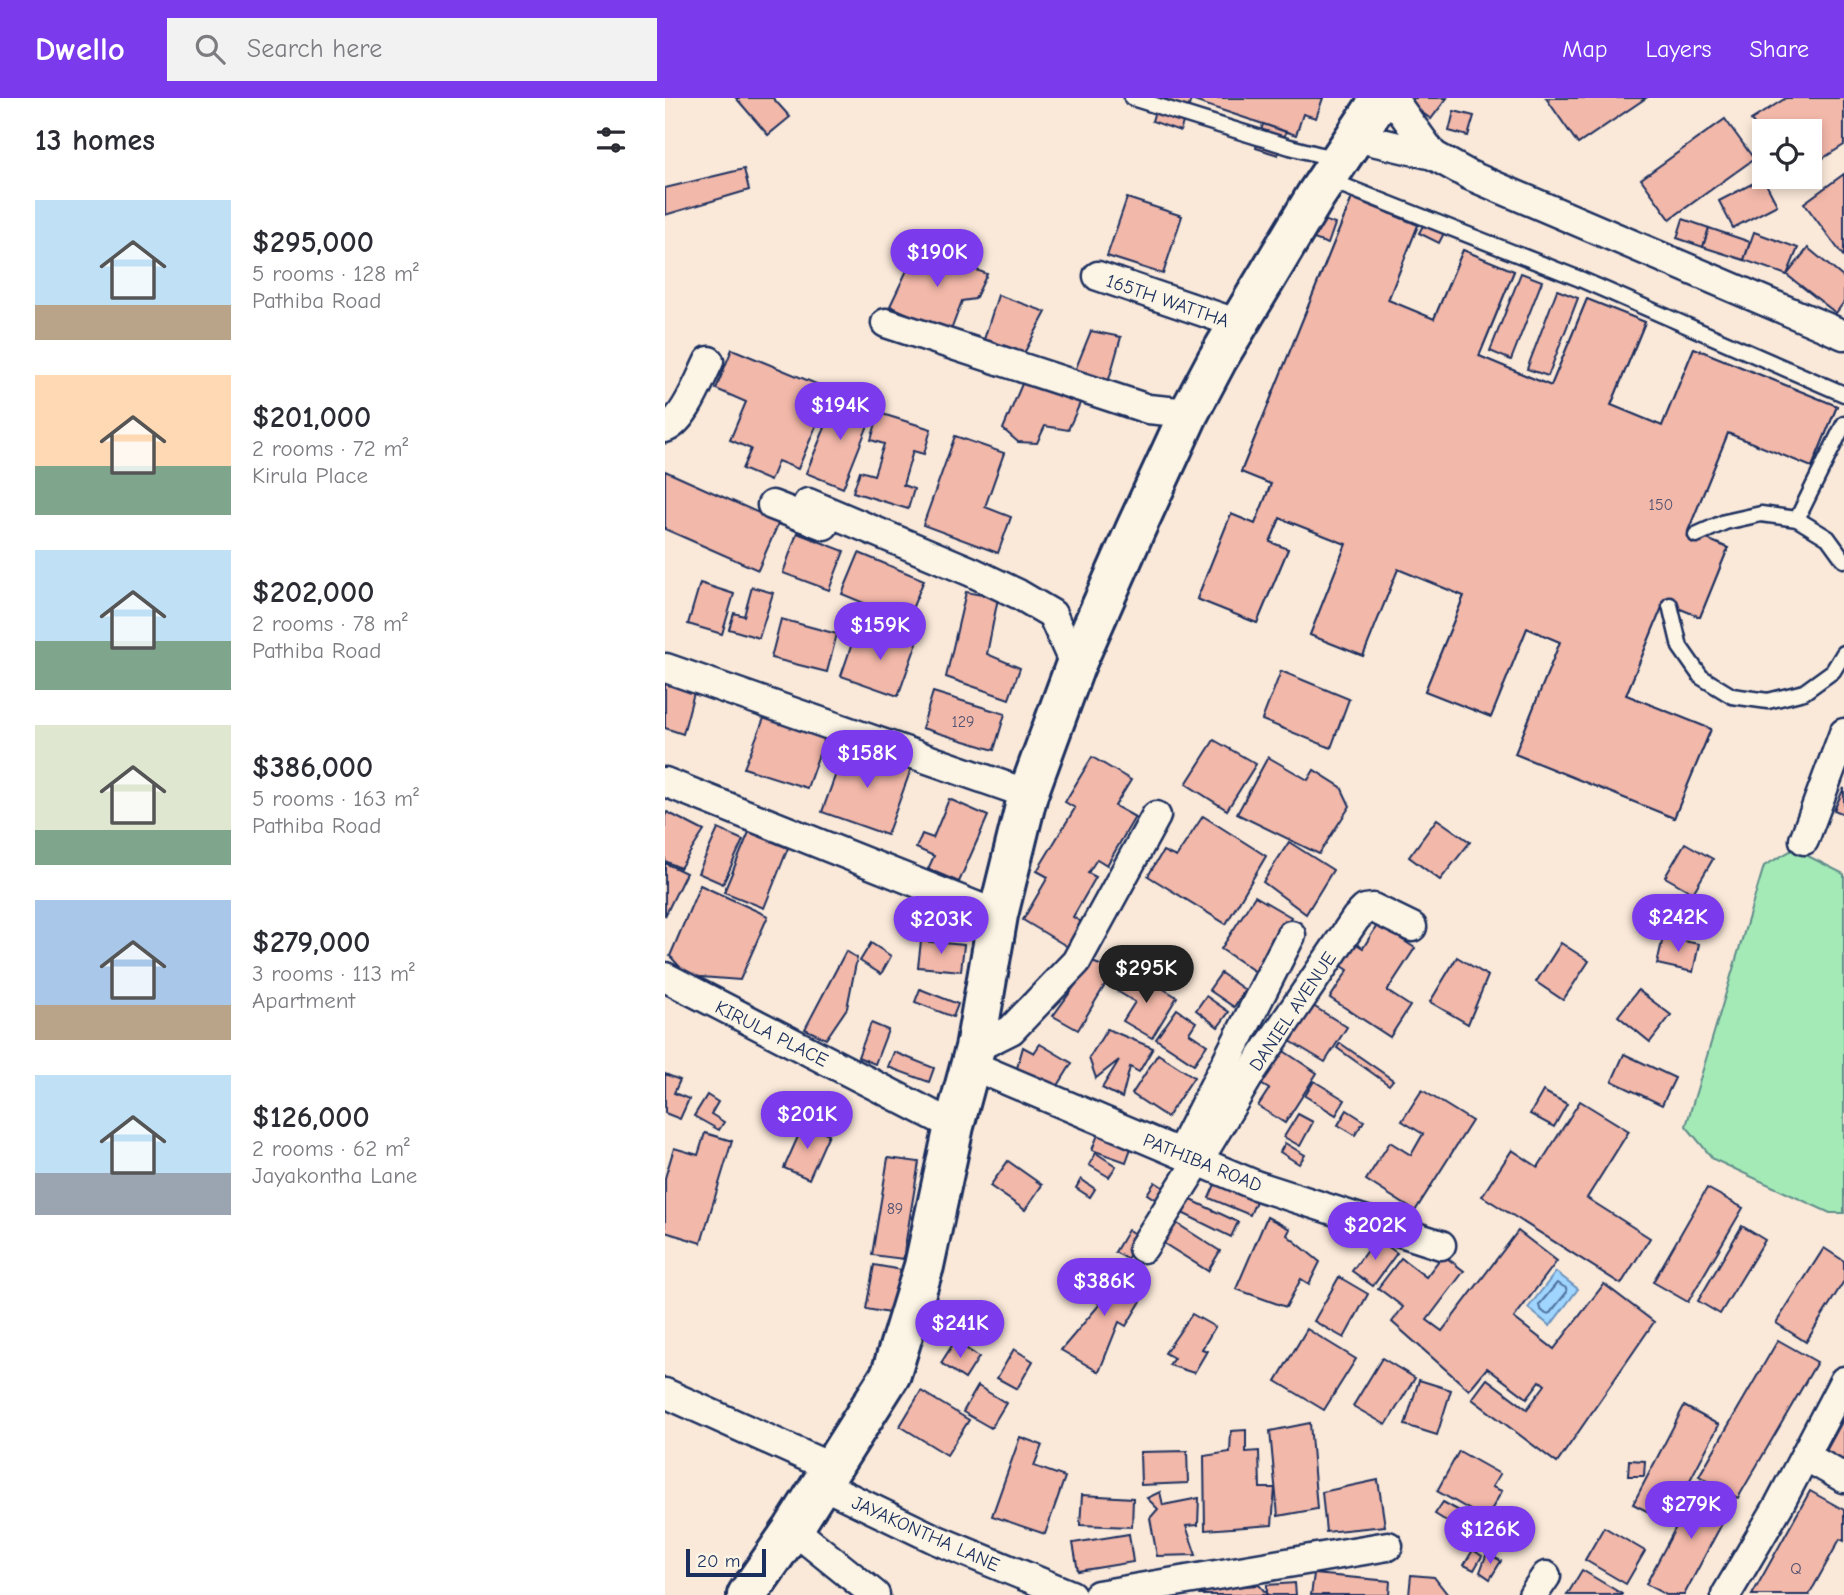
<!DOCTYPE html>
<html lang="en">
<head>
<meta charset="utf-8">
<style>
  body { margin:0; font-family:"Comic Neue",sans-serif; background:#f2f2f3; color:#2b2b33; height:100vh; display:flex; flex-direction:column; font-size:26px; white-space:nowrap }
  * { box-sizing:border-box; margin:0 }
  p { font-size:23px; color:#7c7c81 }
  .icon { flex:none; width:38px; height:38px; fill:none; stroke:currentColor; stroke-width:2; stroke-linecap:round; stroke-linejoin:round }
  .map { position:relative; flex:1; overflow:hidden }
  .sheet { display:flex; flex-direction:column; background:#fff; width:665px }
  .sheet>* { flex:none }
  .tools { position:absolute; left:1087px; top:21px; display:grid; gap:14px }
  .tools a { display:grid; place-items:center; width:70px; height:70px; border-radius:0px; background:#fff; box-shadow:0 4px 10px #0003; font-size:35px }
  .scale { position:absolute; left:21px; bottom:18px; width:80px; box-sizing:border-box; padding-left:7px; border:4px solid #1b2f5e; border-top:0; font-size:19px; line-height:24px; white-space:nowrap; color:#1b2f5e; -webkit-text-stroke:5px #fcf5e5; paint-order:stroke }
  .price { position:absolute; translate:-50% -60px; padding:0 16px; border-radius:24px; background:#7c3aed; color:#fff; font-size:23px; line-height:46px; filter:drop-shadow(0 2px 4px #0008) }
  .price::after { content:''; position:absolute; left:50%; top:42px; width:21px; height:16px; margin-left:-10px; background:inherit; clip-path:polygon(0 0,100% 0,50% 100%) }
  .price.selected { background:#222; color:#fff }
  ul { padding:0; list-style:none }
  li { display:flex; align-items:center; gap:21px; height:175px; padding:0 35px }
  li span { display:grid; place-items:center; flex:none; width:196px; height:140px; border-radius:0px; color:#555 }
  li>.icon { margin-inline-start:auto }
  span .icon { width:84px; height:84px; fill:#fffc; stroke-width:1 }
  li b { font-size:30px }
  h2 { display:flex; justify-content:space-between; align-items:center; height:84px; padding:0 35px; font-size:30px }
  header { display:flex; align-items:center; gap:42px; box-sizing:border-box; height:98px; padding:0 35px; background:#7c3aed; color:#fff }
  header strong { font-size:33px }
  nav { display:flex; gap:38px; margin-inline-start:auto; font-size:24px }
  .search { width:490px; height:63px; background:#f2f2f3; display:flex; align-items:center; gap:18px; box-sizing:border-box; padding:0 24px; border-radius:0px; color:#7c7c81; font-size:26px }
  main { display:flex; flex:1; min-height:0 }
  .map>svg:first-child { display:block }
  .green { fill:#a4eab6; stroke:#608c8a; stroke-width:2 }
  .water { fill:#9fd5fe; stroke:#6a93be; stroke-width:2 }
  .lines { fill:none; stroke-linecap:round; stroke-linejoin:round }
  .shore { stroke:#50719e; stroke-width:2 }
  .building { fill:#f2b8a9; stroke:#1b2f5e; stroke-width:2; fill-rule:evenodd }
  .service-casing { stroke:#1b2f5e; stroke-width:19 }
  .minor-casing { stroke:#1b2f5e; stroke-width:33 }
  .primary-casing { stroke:#1b2f5e; stroke-width:44 }
  .service { stroke:#fcf5e5; stroke-width:14 }
  .minor { stroke:#fcf5e5; stroke-width:28 }
  .primary { stroke:#fcf5e5; stroke-width:38 }
  .labels { text-anchor:middle; stroke-width:5; stroke-linejoin:round; paint-order:stroke }
  .number-label { font-size:16px; fill:#515171 }
  .street-label { font-size:19px; fill:#1b2f5e; stroke:#fcf5e5 }
</style>
</head>
<body>
<header>
<strong>Dwello</strong>
<div class="search"><svg class="icon" aria-label="search" viewBox="0 0 24 24"><circle cx="10" cy="10" r="6"/><path d="M15 15l6 6"/></svg>Search here</div>
<nav><a>Map</a><a>Layers</a><a>Share</a></nav>
</header>
<main>
<section class="sheet">
<h2>13 homes<svg class="icon" aria-label="filters" viewBox="0 0 24 24"><path d="M4 7h16M4 17h16"/><circle cx="9" cy="7" r="2"/><circle cx="15" cy="17" r="2"/></svg></h2>
<ul>
<li><span style="background:linear-gradient(#bfe0f5 75%,#b9a48a 0)"><svg class="icon" aria-label="home" viewBox="0 0 24 24"><path d="M3 11l9-7 9 7M6 9v11h12V9"/></svg></span><div><b>$295,000</b><p>5 rooms · 128 m²</p><p>Pathiba Road</p></div></li>
<li><span style="background:linear-gradient(#ffd9b3 65%,#7fa58c 0)"><svg class="icon" aria-label="home" viewBox="0 0 24 24"><path d="M3 11l9-7 9 7M6 9v11h12V9"/></svg></span><div><b>$201,000</b><p>2 rooms · 72 m²</p><p>Kirula Place</p></div></li>
<li><span style="background:linear-gradient(#bfe0f5 65%,#7fa58c 0)"><svg class="icon" aria-label="home" viewBox="0 0 24 24"><path d="M3 11l9-7 9 7M6 9v11h12V9"/></svg></span><div><b>$202,000</b><p>2 rooms · 78 m²</p><p>Pathiba Road</p></div></li>
<li><span style="background:linear-gradient(#dfe7d0 75%,#7fa58c 0)"><svg class="icon" aria-label="home" viewBox="0 0 24 24"><path d="M3 11l9-7 9 7M6 9v11h12V9"/></svg></span><div><b>$386,000</b><p>5 rooms · 163 m²</p><p>Pathiba Road</p></div></li>
<li><span style="background:linear-gradient(#a9c7e8 75%,#b9a48a 0)"><svg class="icon" aria-label="home" viewBox="0 0 24 24"><path d="M3 11l9-7 9 7M6 9v11h12V9"/></svg></span><div><b>$279,000</b><p>3 rooms · 113 m²</p><p>Apartment</p></div></li>
<li><span style="background:linear-gradient(#bfe0f5 70%,#9aa5b1 0)"><svg class="icon" aria-label="home" viewBox="0 0 24 24"><path d="M3 11l9-7 9 7M6 9v11h12V9"/></svg></span><div><b>$126,000</b><p>2 rooms · 62 m²</p><p>Jayakontha Lane</p></div></li>
</ul>
</section>
<div class="map">
<svg width="1179" height="1497" viewBox="0 0 1179 1497">
  <rect width="100%" height="100%" fill="#fae9d9"/>
  <filter id="ink" filterUnits="userSpaceOnUse"><feTurbulence type="fractalNoise" baseFrequency=".0143" numOctaves="2"/><feDisplacementMap in="SourceGraphic" scale="14" xChannelSelector="R" yChannelSelector="G"/><feConvolveMatrix kernelMatrix="1 2 1 2 8 2 1 2 1" color-interpolation-filters="sRGB"/></filter>
  <g filter="url(#ink)">
    <polygon class="green" points="1129,751 1179,776 1179,1115 1165,1115 1048,1061 1021,1028 1099,768"/>
    <polygon class="water" points="891,1174 913,1191 885,1228 863,1210"/>
    <g class="lines">
      <polygon class="shore" points="892,1185 901,1190 902,1194 885,1215 881,1216 875,1211 874,1207"/>
    </g>
    <g class="building">
      <polygon points="71,0 108,0 125,19 103,37"/>
      <polygon points="494,0 658,0 651,20 638,16 631,37 526,2 515,33 487,23"/>
      <polygon points="749,0 782,0 766,21 745,6"/>
      <polygon points="881,0 981,0 913,46"/>
      <polygon points="1121,0 1179,0 1179,47 1144,69 1144,33 1099,33 1099,44 1086,22"/>
      <polygon points="789,13 809,18 803,38 784,33"/>
      <polygon points="1060,21 1089,61 1005,121 976,81"/>
      <polygon points="598,26 621,34 613,57 591,50"/>
      <polygon points="79,71 84,92 0,117 0,90"/>
      <polygon points="1179,76 1179,159 1139,105"/>
      <polygon points="1098,80 1112,107 1068,130 1054,103"/>
      <polygon points="462,100 517,118 498,176 442,158"/>
      <path d="M687,100L753,127L723,202L769,221L798,152L849,173L814,258L886,288L922,201L980,224L946,307L997,328L1029,250L1172,308L1147,369L1063,335L1023,433L1063,450L1035,519L999,504L961,597L1046,631L1009,720L850,656L895,544L862,530L826,619L760,593L799,498L733,471L698,558L645,537L681,446L615,420L605,444L623,451L592,525L532,501L566,416L590,426L606,386L576,374ZM704,254L746,270L689,414L648,398ZM807,292L868,315L811,464L750,441ZM933,339L977,356L918,509L874,492Z"/>
      <polygon points="687,100 753,127 723,202 769,221 798,152 849,173 814,258 886,288 922,201 980,224 946,307 997,328 1029,250 1172,308 1147,369 1063,335 1023,433 1063,450 1035,519 999,504 961,597 1046,631 1009,720 850,656 895,544 862,530 826,619 760,593 799,498 733,471 698,558 645,537 681,446 615,420 605,444 623,451 592,525 532,501 566,416 590,426 606,386 576,374"/>
      <polygon points="653,120 670,126 663,146 646,140"/>
      <polygon points="762,120 782,129 774,145 754,135"/>
      <polygon points="1018,121 1044,130 1038,149 1012,140"/>
      <polygon points="1044,130 1085,144 1079,162 1038,149"/>
      <polygon points="1089,134 1133,150 1122,177 1079,162"/>
      <polygon points="253,149 322,176 310,201 297,203 285,235 225,208"/>
      <polygon points="1143,150 1179,180 1179,204 1171,215 1122,177"/>
      <polygon points="856,175 877,183 846,262 825,253"/>
      <polygon points="892,192 913,200 883,278 862,271"/>
      <polygon points="333,197 381,214 355,263 317,248"/>
      <polygon points="426,233 456,239 441,292 407,280"/>
      <polygon points="67,251 166,292 133,371 113,363 105,383 77,371 86,351 65,342 81,304 51,291"/>
      <polygon points="359,281 416,303 403,332 380,328 372,345 353,344 338,331"/>
      <polygon points="173,298 209,312 178,390 141,375"/>
      <polygon points="214,315 266,331 259,356 248,353 238,387 249,391 243,411 188,394 195,373 209,377 219,346 206,342"/>
      <polygon points="290,338 339,355 320,409 346,419 333,455 258,427"/>
      <polygon points="0,373 114,424 93,472 0,431"/>
      <polygon points="132,435 179,453 164,492 118,475"/>
      <polygon points="194,455 259,482 242,523 177,496"/>
      <polygon points="35,485 69,496 57,536 23,526"/>
      <polygon points="87,489 108,495 94,540 64,531 69,515 79,518"/>
      <polygon points="301,494 333,500 322,556 355,570 344,601 281,579"/>
      <polygon points="116,521 172,536 162,574 106,560"/>
      <polygon points="191,534 226,546 231,534 253,542 233,598 176,578"/>
      <polygon points="616,573 684,601 666,650 597,622"/>
      <polygon points="0,580 31,587 18,636 0,630"/>
      <polygon points="268,594 340,616 329,652 257,630"/>
      <polygon points="104,608 164,628 142,690 79,670"/>
      <polygon points="549,642 591,666 562,712 521,686"/>
      <polygon points="181,648 246,671 222,737 157,714"/>
      <polygon points="427,659 466,682 450,708 470,719 442,767 432,761 423,775 431,779 408,819 418,825 403,849 358,822 383,779 372,773 410,710 400,704"/>
      <polygon points="603,659 643,682 649,672 676,689 685,708 654,756 572,716"/>
      <polygon points="1179,690 1179,716 1169,712"/>
      <polygon points="284,701 323,718 294,784 263,771 269,758 251,750 257,736 268,740"/>
      <polygon points="2,714 39,733 15,770 0,763 0,718"/>
      <polygon points="538,718 601,758 561,826 483,778 498,753 511,759"/>
      <polygon points="772,721 805,744 775,782 744,759"/>
      <polygon points="53,731 78,742 58,786 33,775"/>
      <polygon points="84,734 123,750 99,810 59,794"/>
      <polygon points="624,744 668,772 641,816 598,784"/>
      <polygon points="1020,745 1048,761 1028,795 1000,779"/>
      <polygon points="0,765 21,775 0,818"/>
      <polygon points="35,787 103,818 75,882 23,878 5,858"/>
      <polygon points="590,798 626,819 591,874 556,851"/>
      <polygon points="713,826 750,850 722,893 745,908 725,939 665,900 683,872 668,862 682,840 698,850"/>
      <polygon points="998,839 1034,846 1028,874 992,866"/>
      <polygon points="256,843 299,847 296,873 253,869"/>
      <polygon points="206,845 226,858 216,876 195,863"/>
      <polygon points="896,845 924,863 898,902 871,884"/>
      <polygon points="181,853 192,860 182,910 161,941 140,931"/>
      <polygon points="792,859 823,878 803,926 765,904"/>
      <polygon points="427,864 449,872 413,932 388,918"/>
      <polygon points="556,875 580,892 569,909 544,892"/>
      <polygon points="462,876 481,888 485,883 512,899 487,940 458,923 470,904 452,893"/>
      <polygon points="255,891 293,906 288,919 250,904"/>
      <polygon points="973,892 1006,917 985,944 953,918"/>
      <polygon points="541,898 564,914 553,929 531,912"/>
      <polygon points="637,901 682,929 660,964 615,937"/>
      <polygon points="512,911 531,924 524,935 542,947 529,966 491,941"/>
      <polygon points="206,925 223,932 210,966 193,959"/>
      <polygon points="442,931 488,950 474,974 465,969 457,1000 437,990 454,962 431,980 424,960"/>
      <polygon points="675,945 728,982 724,987 672,950"/>
      <polygon points="375,946 407,965 389,994 350,977 358,949 369,955"/>
      <polygon points="608,946 652,975 620,1025 593,1008 604,991 594,985"/>
      <polygon points="229,954 269,970 264,984 223,969"/>
      <polygon points="493,956 529,979 502,1019 467,996"/>
      <polygon points="959,956 1010,980 997,1007 947,983"/>
      <polygon points="0,976 15,982 9,995 24,1001 15,1021 0,1015"/>
      <polygon points="649,983 680,1002 671,1017 640,998"/>
      <polygon points="757,992 807,1023 750,1113 701,1082 725,1044 746,1057 758,1036 737,1023"/>
      <polygon points="878,993 902,1006 889,1029 865,1016"/>
      <polygon points="42,997 53,1004 46,1016 59,1024 54,1032 29,1018"/>
      <polygon points="915,1003 964,1033 922,1100 985,1140 956,1186 817,1098 847,1052 873,1069"/>
      <polygon points="682,1012 699,1023 690,1037 673,1027"/>
      <polygon points="633,1016 648,1024 635,1048 619,1039"/>
      <polygon points="139,1025 164,1036 144,1081 119,1070"/>
      <polygon points="436,1029 469,1042 461,1064 427,1052"/>
      <polygon points="40,1035 67,1043 36,1145 0,1134 0,1080 9,1050 33,1057"/>
      <polygon points="620,1045 640,1057 634,1066 615,1054"/>
      <polygon points="431,1055 451,1068 444,1079 424,1067"/>
      <polygon points="223,1060 254,1064 238,1161 207,1157"/>
      <polygon points="343,1063 377,1087 360,1112 325,1088"/>
      <polygon points="554,1077 595,1094 585,1117 544,1100"/>
      <polygon points="416,1081 430,1091 425,1099 411,1090"/>
      <polygon points="490,1084 507,1095 499,1107 482,1096"/>
      <polygon points="1042,1090 1078,1110 1023,1204 988,1184"/>
      <polygon points="520,1099 573,1124 566,1139 513,1113"/>
      <polygon points="602,1119 625,1131 622,1137 655,1164 644,1186 636,1181 621,1209 571,1191"/>
      <polygon points="508,1123 555,1153 543,1173 495,1143"/>
      <polygon points="1077,1128 1100,1142 1055,1216 1033,1203"/>
      <polygon points="463,1132 475,1139 462,1161 450,1154"/>
      <polygon points="853,1133 892,1163 849,1220 889,1251 939,1186 989,1224 892,1365 807,1301 822,1281 862,1311 880,1287 875,1283 862,1300 822,1270 804,1292 727,1224 738,1209 713,1190 736,1160 761,1179 778,1157 799,1173 762,1222 777,1233"/>
      <polygon points="711,1140 732,1155 708,1188 687,1173"/>
      <polygon points="1159,1150 1179,1163 1179,1183 1141,1244 1111,1225"/>
      <polygon points="209,1167 237,1172 230,1216 201,1211"/>
      <polygon points="440,1167 474,1187 468,1198 476,1203 461,1228 454,1224 434,1274 396,1252 435,1206 422,1198"/>
      <polygon points="674,1179 703,1196 679,1240 649,1223"/>
      <polygon points="527,1216 550,1229 537,1251 542,1253 529,1275 504,1267 509,1260 500,1255"/>
      <polygon points="642,1231 691,1261 659,1312 611,1283"/>
      <polygon points="1113,1242 1152,1264 1073,1400 1034,1378"/>
      <polygon points="290,1243 314,1259 300,1281 276,1265"/>
      <polygon points="349,1251 368,1263 352,1291 332,1280"/>
      <polygon points="717,1260 750,1280 721,1327 688,1308"/>
      <polygon points="754,1282 786,1292 772,1337 740,1327"/>
      <polygon points="313,1288 341,1305 326,1330 298,1314"/>
      <polygon points="256,1293 304,1322 282,1357 235,1328"/>
      <polygon points="1019,1308 1054,1327 1003,1424 968,1406"/>
      <polygon points="1179,1320 1179,1363 1161,1353"/>
      <polygon points="645,1325 652,1411 613,1418 605,1333"/>
      <polygon points="581,1332 581,1354 594,1353 595,1390 610,1390 607,1427 540,1432 539,1358 565,1354 566,1333"/>
      <polygon points="355,1339 377,1347 369,1368 400,1379 380,1436 327,1418"/>
      <polygon points="522,1353 523,1385 476,1387 475,1354"/>
      <polygon points="794,1353 835,1376 827,1389 837,1393 821,1421 772,1393"/>
      <polygon points="964,1362 980,1363 979,1378 963,1378"/>
      <polygon points="713,1382 720,1428 661,1434 657,1394"/>
      <polygon points="1035,1383 1070,1401 1019,1497 1001,1497 981,1486"/>
      <polygon points="1145,1393 1179,1412 1179,1443 1175,1441 1144,1497 1087,1497"/>
      <polygon points="495,1394 498,1407 534,1400 533,1427 521,1428 531,1457 492,1458 485,1420 493,1411 482,1400"/>
      <polygon points="417,1397 468,1400 467,1429 415,1427"/>
      <polygon points="778,1404 820,1427 812,1442 770,1416"/>
      <polygon points="939,1429 980,1453 961,1486 920,1462"/>
      <polygon points="464,1436 468,1464 413,1473 408,1445"/>
      <polygon points="808,1452 817,1458 809,1472 799,1467"/>
      <polygon points="822,1455 836,1463 825,1481 815,1474"/>
      <polygon points="917,1472 957,1496 957,1497 902,1497"/>
      <polygon points="649,1476 725,1483 724,1497 646,1497"/>
      <polygon points="746,1477 769,1479 783,1497 744,1497"/>
      <polygon points="630,1485 631,1497 535,1497 535,1491 594,1487 602,1496 602,1487"/>
    </g>
    <g class="lines">
      <defs>
        <g id="service">
          <polyline points="467,0 625,49 671,61"/>
          <polyline points="664,82 915,181 1179,296"/>
          <polyline points="1132,421 1179,326"/>
          <polyline points="1031,437 1060,424 1096,416 1132,421 1163,440 1179,462"/>
          <polyline points="1005,507 1015,549 1036,579 1067,598 1103,603 1139,594 1168,573 1179,555"/>
        </g>
        <g id="minor">
          <polyline points="727,0 768,57"/>
          <polyline points="690,39 768,57 804,77 1179,237"/>
          <polyline points="433,178 574,226"/>
          <polyline points="221,225 483,311 524,315"/>
          <path d="M0,330C19,324 35,281 44,263"/>
          <polyline points="143,405 307,474 353,496 387,516 410,568"/>
          <polyline points="107,407 159,427"/>
          <polyline points="1,570 363,696"/>
          <polyline points="0,684 333,817"/>
          <polyline points="1139,742 1179,635"/>
          <polyline points="0,879 289,1028"/>
          <polyline points="310,950 346,932 411,864 491,718"/>
          <polyline points="306,967 590,1087 776,1147"/>
          <polyline points="515,1055 626,837"/>
          <polyline points="478,1150 533,1063 587,973 691,820 700,811 708,810 747,829"/>
          <polyline points="0,1295 167,1370"/>
          <polyline points="1140,1358 1179,1380"/>
          <polyline points="156,1386 272,1442 406,1497"/>
          <polyline points="128,1431 210,1497"/>
          <polyline points="433,1497 723,1448"/>
          <polyline points="868,1497 881,1478"/>
          <polyline points="1061,1497 1114,1407 1179,1283"/>
        </g>
        <polyline id="primary" points="82,1497 128,1431 226,1276 259,1168 289,1028 310,950 333,817 363,696 410,568 471,430 524,315 552,262 651,97 716,0"/>
      </defs>
      <use href="#service" class="service-casing"/>
      <use href="#minor" class="minor-casing"/>
      <use href="#primary" class="primary-casing"/>
      <use href="#service" class="service"/>
      <use href="#minor" class="minor"/>
      <use href="#primary" class="primary"/>
    </g>
  </g>
  <g class="labels">
    <g class="number-label">
      <text x="996" y="412">150</text>
      <text x="298" y="629">129</text>
      <text x="230" y="1116">89</text>
      <text x="1131" y="1476">Q</text>
    </g>
    <g class="street-label">
      <text transform="translate(503 202) rotate(19)" y="7">165TH WATTHA</text>
      <text transform="translate(627 913) rotate(-56)" y="7">DANIEL AVENUE</text>
      <text transform="translate(107 935) rotate(27)" y="7">KIRULA PLACE</text>
      <text transform="translate(538 1064) rotate(22)" y="7">PATHIBA ROAD</text>
      <text transform="translate(261 1435) rotate(24)" y="7">JAYAKONTHA LANE</text>
    </g>
  </g>
</svg>
<div class="tools">
<a><svg class="icon" aria-label="locate" viewBox="0 0 24 24"><circle cx="12" cy="12" r="6"/><path d="M12 2v4M12 18v4M2 12h4M18 12h4"/></svg></a>
</div>
<div class="scale">20 m</div>
<b class="price" style="left:272px;top:191px">$190K</b>
<b class="price" style="left:175px;top:344px">$194K</b>
<b class="price" style="left:215px;top:564px">$159K</b>
<b class="price" style="left:202px;top:692px">$158K</b>
<b class="price" style="left:1013px;top:856px">$242K</b>
<b class="price" style="left:276px;top:858px">$203K</b>
<b class="price selected" style="left:481px;top:907px">$295K</b>
<b class="price" style="left:142px;top:1053px">$201K</b>
<b class="price" style="left:710px;top:1164px">$202K</b>
<b class="price" style="left:439px;top:1220px">$386K</b>
<b class="price" style="left:295px;top:1262px">$241K</b>
<b class="price" style="left:1026px;top:1443px">$279K</b>
<b class="price" style="left:825px;top:1468px">$126K</b>
</div>
</main>
</body>
</html>
